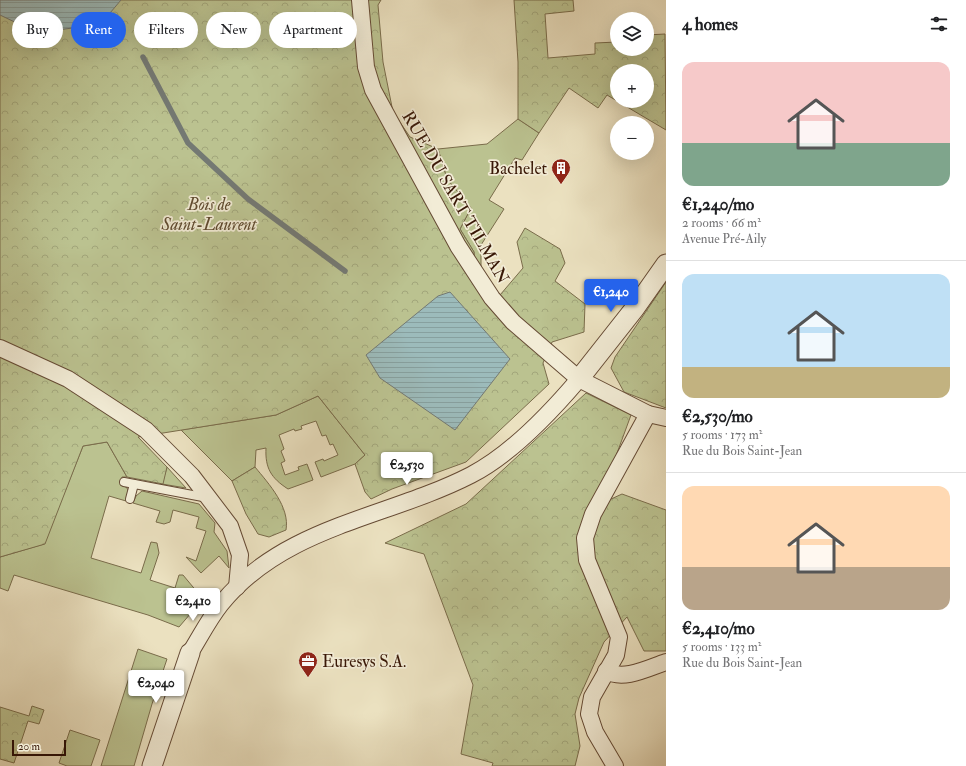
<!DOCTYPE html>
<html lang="en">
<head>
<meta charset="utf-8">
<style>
  body { margin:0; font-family:"IM FELL Double Pica",serif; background:#f2f2f2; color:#202124; height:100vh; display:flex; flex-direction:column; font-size:15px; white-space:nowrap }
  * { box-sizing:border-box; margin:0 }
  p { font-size:13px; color:#757577 }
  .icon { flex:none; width:22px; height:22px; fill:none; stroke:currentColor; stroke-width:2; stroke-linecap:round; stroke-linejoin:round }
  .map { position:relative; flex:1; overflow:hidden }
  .sheet { display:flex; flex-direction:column; background:#fff; width:300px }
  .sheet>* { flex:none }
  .hud { position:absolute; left:12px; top:12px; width:380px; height:36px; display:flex; gap:8px }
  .controls { position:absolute; left:610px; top:12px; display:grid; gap:8px }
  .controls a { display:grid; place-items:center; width:44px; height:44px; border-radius:50%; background:#fff; box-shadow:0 4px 16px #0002; font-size:20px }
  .scale { position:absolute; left:12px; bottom:10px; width:54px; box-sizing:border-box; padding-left:4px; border:2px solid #381706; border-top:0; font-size:11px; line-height:14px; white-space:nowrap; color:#381706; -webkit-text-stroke:3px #f2ecd6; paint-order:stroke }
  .price { position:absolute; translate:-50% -34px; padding:0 9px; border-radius:4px; background:#fff; color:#222; font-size:13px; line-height:26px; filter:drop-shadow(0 1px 2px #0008) }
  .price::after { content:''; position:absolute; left:50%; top:24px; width:12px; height:9px; margin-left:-6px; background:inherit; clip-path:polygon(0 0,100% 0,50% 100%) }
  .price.active { background:#2563eb; color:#fff }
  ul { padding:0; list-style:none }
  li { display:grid; align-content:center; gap:8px; height:212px; padding:0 16px }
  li+li { border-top:1px solid #e0e0e0 }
  li span { display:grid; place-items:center; height:124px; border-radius:12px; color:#555 }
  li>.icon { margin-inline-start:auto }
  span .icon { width:72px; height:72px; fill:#fffc; stroke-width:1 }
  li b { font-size:17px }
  h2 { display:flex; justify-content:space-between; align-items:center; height:48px; padding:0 16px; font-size:17px }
  .tag { padding:0 14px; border-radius:18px; background:#fff; box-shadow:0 4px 16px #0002; font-size:14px; line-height:36px }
  .tag.active { background:#2563eb; color:#fff }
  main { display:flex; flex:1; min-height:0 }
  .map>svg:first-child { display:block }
  .green { fill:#bbc290; stroke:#7a6c4b }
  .forest { fill:url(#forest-crowns); stroke:#7a6c4b; fill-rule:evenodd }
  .water { fill:url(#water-rules); stroke:#747973 }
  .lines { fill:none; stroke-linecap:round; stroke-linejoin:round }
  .stream { stroke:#747973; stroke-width:5.5 }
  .service-casing { stroke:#654a34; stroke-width:10 }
  .minor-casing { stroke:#654a34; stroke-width:18 }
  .tertiary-casing { stroke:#654a34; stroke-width:21 }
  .service { stroke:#f2ecd6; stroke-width:8 }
  .minor { stroke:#f2ecd6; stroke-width:16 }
  .tertiary { stroke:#f2ecd6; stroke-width:19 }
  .labels { text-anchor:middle; stroke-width:3.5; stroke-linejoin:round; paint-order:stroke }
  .poi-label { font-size:17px; fill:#381706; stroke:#f2ecd6; text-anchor:end }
  .street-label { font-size:17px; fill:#381706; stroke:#f2ecd6 }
  .park-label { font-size:17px; font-style:italic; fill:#5f4a2f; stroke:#f2ecd6 }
</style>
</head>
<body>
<main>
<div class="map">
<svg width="666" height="766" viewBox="0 0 666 766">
  <defs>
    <pattern id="forest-crowns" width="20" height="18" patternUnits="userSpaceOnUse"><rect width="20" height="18" fill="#bbc290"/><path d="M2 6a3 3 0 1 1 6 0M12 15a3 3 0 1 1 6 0" fill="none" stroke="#a2a67b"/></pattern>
    <pattern id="water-rules" width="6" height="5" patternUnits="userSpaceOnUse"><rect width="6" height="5" fill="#9cbbbb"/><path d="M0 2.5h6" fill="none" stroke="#87a09f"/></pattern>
  </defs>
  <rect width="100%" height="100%" fill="#ebe1c0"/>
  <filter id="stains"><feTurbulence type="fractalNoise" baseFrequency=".005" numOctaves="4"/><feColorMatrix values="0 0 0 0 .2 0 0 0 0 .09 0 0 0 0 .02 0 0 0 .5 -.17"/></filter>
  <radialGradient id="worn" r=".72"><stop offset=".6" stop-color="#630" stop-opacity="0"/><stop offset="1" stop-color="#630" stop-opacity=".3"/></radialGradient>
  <g class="green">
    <polygon points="518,119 539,133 522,160 515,158 489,200 504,209 481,245 481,269 474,259 474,252 460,229 471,208 447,179 438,149 487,144"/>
    <path d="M318,396L365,455L355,464L321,477L315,462L323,459L324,461L338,455L333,444L330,445L326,435L322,436L316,421L301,426L302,429L295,431L294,429L279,435L284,449L281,451L285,461L281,463L285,475L299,470L298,467L307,464L313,480L288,489C271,478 265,468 266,448L256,450L255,467L232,481L181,430L276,415Z"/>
    <polygon points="107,442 127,477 122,477 120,485 126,487 129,491 126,501 109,496 91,558 141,573 151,542 157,543 159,553 150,580 175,588 179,575 183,575 203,599 179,627 148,615 14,575 8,591 0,588 0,557 44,544 83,446"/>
    <polygon points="167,467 186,488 162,484"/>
    <polygon points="142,491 199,504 215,523 214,532 227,551 229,568 219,556 201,573 186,557 196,561 206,531 196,528 199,517 173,510 170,522 164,524 156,522 160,511 133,503 136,496"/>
    <polygon points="138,649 167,659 152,704 134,766 101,766"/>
    <polygon points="70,730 100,740 91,766 67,766 59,763"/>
  </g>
  <g class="forest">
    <polygon points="0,0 381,0 378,5 383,62 393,112 410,137 438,149 447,179 471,208 460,229 474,252 474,259 500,295 523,268 517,242 525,228 560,249 565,263 555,281 585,304 584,332 552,342 543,363 549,384 466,462 392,489 371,499 365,492 355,464 365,455 318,396 276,415 138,437 167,467 163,484 127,477 107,442 83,446 45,544 0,557"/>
    <path d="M514,0H573L574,11L545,14L548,58L595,54V43L617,42V49H647V35L665,34L666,130L607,95L598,108L569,88L539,133L518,119V62ZM617,71H647V101H617Z"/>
    <polygon points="666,282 666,408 624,392 611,368 615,357"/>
    <polygon points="586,393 631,415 598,505 622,494 666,510 666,651 644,651 627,617 604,642 579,698 575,714 580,746 575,766 492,766 493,763 461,754 473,685 424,554 385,543 466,504"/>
    <path d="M255,467C269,484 290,507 286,530L269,537L258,534L246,514L232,481Z"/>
    <polygon points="32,706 44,710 39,724 28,721 14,763 0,759 0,707 29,716"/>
  </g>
  <g class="water">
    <polygon points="0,0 121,0 110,13 80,27 50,31 23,26 0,15"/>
    <polygon points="450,292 510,359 455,430 380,378 366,355 438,296"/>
  </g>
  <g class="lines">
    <polyline class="stream" points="143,57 188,143 248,199 345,271"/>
    <defs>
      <g id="service">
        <polyline points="124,482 208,498"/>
        <polyline points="130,499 134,484"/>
      </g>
      <g id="minor">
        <polyline points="360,0 366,67 373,90 458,246 492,298 513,322 579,379 648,414 666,418"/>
        <polyline points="0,348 68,379 146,430 192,476 230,526 240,555 237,587"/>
        <path d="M190,653C200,637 209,619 221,604C284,526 387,518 471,475C510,455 551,412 579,379"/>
        <path d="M606,671C624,681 648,668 666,662"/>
        <polyline points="615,766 595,732 589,714 592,697 616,655 619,637 587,560 585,538 593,514 648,414"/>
      </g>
      <g id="tertiary">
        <polyline points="579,379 635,308 666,264"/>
        <polyline points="152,766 190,653"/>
      </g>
    </defs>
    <use href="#service" class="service-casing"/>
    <use href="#minor" class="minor-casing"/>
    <use href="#tertiary" class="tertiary-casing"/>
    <use href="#service" class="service"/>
    <use href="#minor" class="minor"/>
    <use href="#tertiary" class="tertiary"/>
  </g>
  <defs>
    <symbol id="building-pin" viewBox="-11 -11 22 30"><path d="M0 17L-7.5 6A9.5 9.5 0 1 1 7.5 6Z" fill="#8f2418" stroke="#f2ecd6"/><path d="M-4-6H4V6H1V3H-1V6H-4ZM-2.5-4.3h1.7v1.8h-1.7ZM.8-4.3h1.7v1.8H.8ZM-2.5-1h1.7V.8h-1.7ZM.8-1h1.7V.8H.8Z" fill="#fff"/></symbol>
    <symbol id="office-pin" viewBox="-11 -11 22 30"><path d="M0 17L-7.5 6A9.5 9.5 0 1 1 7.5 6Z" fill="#8f2418" stroke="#f2ecd6"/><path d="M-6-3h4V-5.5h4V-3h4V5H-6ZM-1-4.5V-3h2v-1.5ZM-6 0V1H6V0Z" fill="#fff"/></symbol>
  </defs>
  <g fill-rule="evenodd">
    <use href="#building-pin" x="550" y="157" width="22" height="30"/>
    <use href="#office-pin" x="297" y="650" width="22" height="30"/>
  </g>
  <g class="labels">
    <g class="poi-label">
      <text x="547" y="174">Bachelet</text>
      <text x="322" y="667" text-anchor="start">Euresys S.A.</text>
    </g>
    <g class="street-label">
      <text transform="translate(456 197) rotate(60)" y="6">RUE DU SART TILMAN</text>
    </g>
    <g class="park-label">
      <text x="209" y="210">Bois de<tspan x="209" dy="20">Saint-Laurent</tspan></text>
    </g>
  </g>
  <rect width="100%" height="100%" filter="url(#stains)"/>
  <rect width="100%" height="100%" fill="url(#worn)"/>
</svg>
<div class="controls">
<a><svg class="icon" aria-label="layers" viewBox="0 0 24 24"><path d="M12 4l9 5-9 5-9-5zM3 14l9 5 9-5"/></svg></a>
<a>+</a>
<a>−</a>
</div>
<div class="scale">20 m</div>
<b class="price active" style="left:611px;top:313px">€1,240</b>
<b class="price" style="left:407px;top:486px">€2,530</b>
<b class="price" style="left:193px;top:622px">€2,410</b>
<b class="price" style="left:156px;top:704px">€2,040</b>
<div class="hud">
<a class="tag">Buy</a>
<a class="tag active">Rent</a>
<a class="tag">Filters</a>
<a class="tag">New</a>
<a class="tag">Apartment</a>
</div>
</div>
<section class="sheet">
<h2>4 homes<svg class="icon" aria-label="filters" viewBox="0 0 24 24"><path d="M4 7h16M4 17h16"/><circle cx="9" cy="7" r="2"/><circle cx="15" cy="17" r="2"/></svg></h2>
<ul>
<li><span style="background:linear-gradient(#f6c9c9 65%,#7fa58c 0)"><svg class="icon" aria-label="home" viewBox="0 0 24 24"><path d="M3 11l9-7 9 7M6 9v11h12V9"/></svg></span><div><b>€1,240/mo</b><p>2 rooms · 66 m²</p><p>Avenue Pré-Aily</p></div></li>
<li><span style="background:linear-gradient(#bfe0f5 75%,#c2b280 0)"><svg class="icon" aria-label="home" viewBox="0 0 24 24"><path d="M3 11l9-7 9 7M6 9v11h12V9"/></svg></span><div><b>€2,530/mo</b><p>5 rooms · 173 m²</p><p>Rue du Bois Saint-Jean</p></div></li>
<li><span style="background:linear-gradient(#ffd9b3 65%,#b9a48a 0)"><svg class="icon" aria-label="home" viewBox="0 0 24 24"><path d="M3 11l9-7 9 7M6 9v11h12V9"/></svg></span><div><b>€2,410/mo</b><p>5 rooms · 133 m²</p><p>Rue du Bois Saint-Jean</p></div></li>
</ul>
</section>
</main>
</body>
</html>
